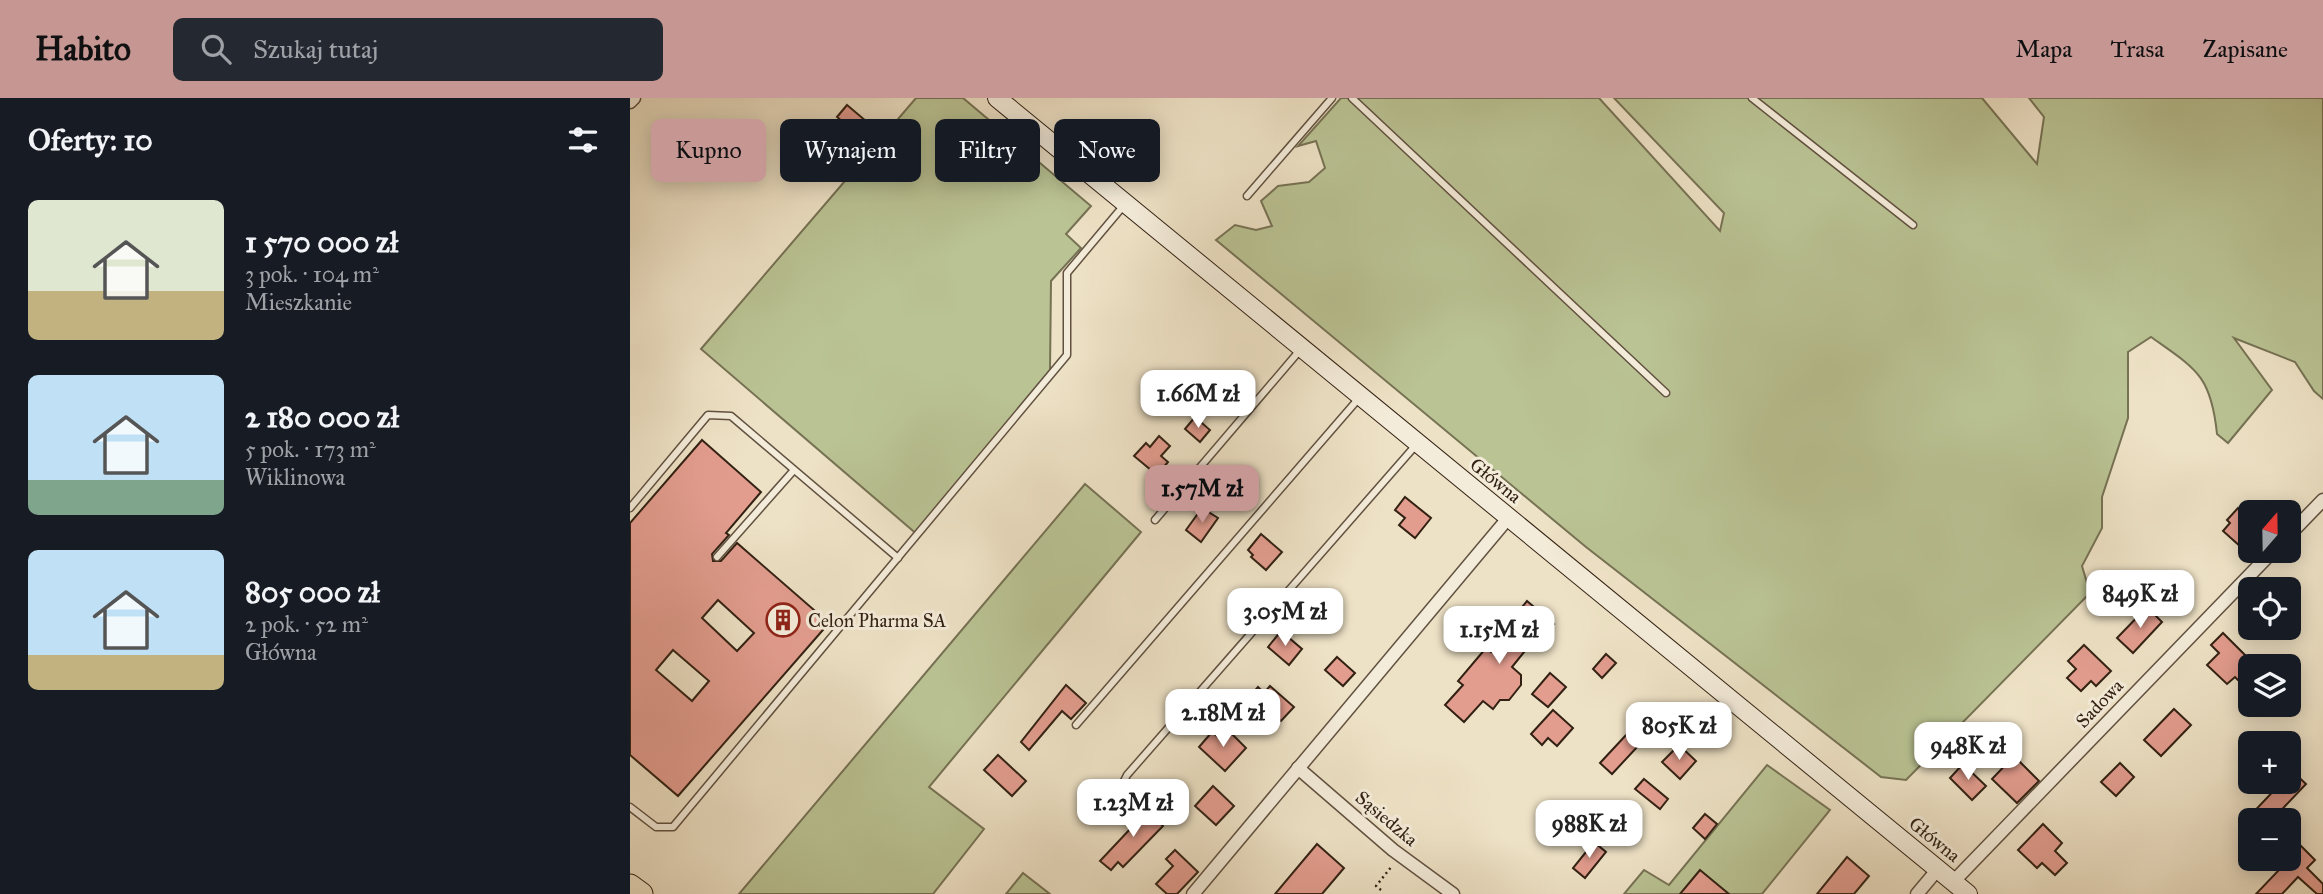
<!DOCTYPE html>
<html lang="pl">
<head>
<meta charset="utf-8">
<style>
  body { margin:0; font-family:"IM FELL Great Primer",serif; background:#242831; color:#f1f3f6; height:100vh; display:flex; flex-direction:column; font-size:26px; white-space:nowrap }
  * { box-sizing:border-box; margin:0 }
  p { font-size:23px; color:#9ea1a6 }
  .icon { flex:none; width:38px; height:38px; fill:none; stroke:currentColor; stroke-width:2; stroke-linecap:round; stroke-linejoin:round }
  .map { position:relative; flex:1; overflow:hidden }
  .panel { display:flex; flex-direction:column; background:#171b24; width:630px }
  .panel>* { flex:none }
  .guide { position:absolute; left:21px; top:21px; width:665px; height:63px; display:flex; gap:14px }
  .needle { width:46px; rotate:20deg }
  .tools { position:absolute; left:1608px; top:402px; display:grid; gap:14px }
  .tools a { display:grid; place-items:center; width:63px; height:63px; border-radius:10px; background:#171b24; box-shadow:0 4px 18px #0003; font-size:35px }
  .price { position:absolute; translate:-50% -60px; padding:0 16px; border-radius:14px; background:#fff; color:#222; font-size:23px; line-height:46px; filter:drop-shadow(0 2px 4px #0008) }
  .price::after { content:''; position:absolute; left:50%; top:42px; width:21px; height:16px; margin-left:-10px; background:inherit; clip-path:polygon(0 0,100% 0,50% 100%) }
  .price.active { background:#c59692; color:#111 }
  ul { padding:0; list-style:none }
  li { display:flex; align-items:center; gap:21px; height:175px; padding:0 28px }
  li span { display:grid; place-items:center; flex:none; width:196px; height:140px; border-radius:10px; color:#555 }
  li>.icon { margin-inline-start:auto }
  span .icon { width:84px; height:84px; fill:#fffc; stroke-width:1 }
  li b { font-size:30px }
  h2 { display:flex; justify-content:space-between; align-items:center; height:84px; padding:0 28px; font-size:30px }
  .chip { padding:0 24px; border-radius:10px; background:#171b24; box-shadow:0 4px 18px #0003; font-size:24px; line-height:63px }
  .chip.active { background:#c59692; color:#111 }
  header { display:flex; align-items:center; gap:42px; box-sizing:border-box; height:98px; padding:0 35px; background:#c59692; color:#111 }
  header strong { font-size:33px }
  nav { display:flex; gap:38px; margin-inline-start:auto; font-size:24px }
  .search { width:490px; height:63px; background:#242831; display:flex; align-items:center; gap:18px; box-sizing:border-box; padding:0 24px; border-radius:10px; color:#9ea1a6; font-size:26px }
  main { display:flex; flex:1; min-height:0 }
  .map>svg:first-child { display:block }
  .green { fill:#bac394; stroke:#767254; stroke-width:2 }
  .building { fill:#e39d8f; stroke:#322113; stroke-width:2; fill-rule:evenodd }
  .lines { fill:none; stroke-linecap:round; stroke-linejoin:round }
  .lane-casing { stroke:#615140; stroke-width:9 }
  .street-casing { stroke:#615140; stroke-width:15 }
  .secondary-casing { stroke:#322113; stroke-width:20 }
  .highway-casing { stroke:#322113; stroke-width:25 }
  .path { stroke:#322113; stroke-width:2.5; stroke-dasharray:2 3.5; stroke-linecap:butt }
  .lane { stroke:#f4ecda; stroke-width:6 }
  .street { stroke:#f4ecda; stroke-width:12 }
  .secondary { stroke:#f4ecda; stroke-width:18 }
  .highway { stroke:#eee2c6; stroke-width:23 }
  .labels { text-anchor:middle; stroke-width:6; stroke-linejoin:round; paint-order:stroke }
  .street-label { font-size:19px; fill:#322113; stroke:#f4ecda }
  .poi-label { font-size:19px; fill:#322113; stroke:#f4ecda; text-anchor:start }
</style>
</head>
<body>
<header>
<strong>Habito</strong>
<div class="search"><svg class="icon" aria-label="search" viewBox="0 0 24 24"><circle cx="10" cy="10" r="6"/><path d="M15 15l6 6"/></svg>Szukaj tutaj</div>
<nav><a>Mapa</a><a>Trasa</a><a>Zapisane</a></nav>
</header>
<main>
<section class="panel">
<h2>Oferty: 10<svg class="icon" aria-label="filters" viewBox="0 0 24 24"><path d="M4 7h16M4 17h16"/><circle cx="9" cy="7" r="2"/><circle cx="15" cy="17" r="2"/></svg></h2>
<ul>
<li><span style="background:linear-gradient(#dfe7d0 65%,#c2b280 0)"><svg class="icon" aria-label="home" viewBox="0 0 24 24"><path d="M3 11l9-7 9 7M6 9v11h12V9"/></svg></span><div><b>1 570 000 zł</b><p>3 pok. · 104 m²</p><p>Mieszkanie</p></div></li>
<li><span style="background:linear-gradient(#bfe0f5 75%,#7fa58c 0)"><svg class="icon" aria-label="home" viewBox="0 0 24 24"><path d="M3 11l9-7 9 7M6 9v11h12V9"/></svg></span><div><b>2 180 000 zł</b><p>5 pok. · 173 m²</p><p>Wiklinowa</p></div></li>
<li><span style="background:linear-gradient(#bfe0f5 75%,#c2b280 0)"><svg class="icon" aria-label="home" viewBox="0 0 24 24"><path d="M3 11l9-7 9 7M6 9v11h12V9"/></svg></span><div><b>805 000 zł</b><p>2 pok. · 52 m²</p><p>Główna</p></div></li>
</ul>
</section>
<div class="map">
<svg width="1693" height="796" viewBox="0 0 1693 796">
  <rect width="100%" height="100%" fill="#eee2c6"/>
  <filter id="stains"><feTurbulence type="fractalNoise" baseFrequency=".00286" numOctaves="4"/><feColorMatrix values="0 0 0 0 .2 0 0 0 0 .09 0 0 0 0 .02 0 0 0 .5 -.17"/></filter>
  <radialGradient id="worn" r=".72"><stop offset=".6" stop-color="#630" stop-opacity="0"/><stop offset="1" stop-color="#630" stop-opacity=".3"/></radialGradient>
  <g class="green">
    <polygon points="286,0 333,0 461,108 436,136 451,150 421,183 420,273 289,438 71,251"/>
    <path d="M711,0H969L1090,133L1094,115L984,0H1352L1407,66L1414,19L1399,0H1693V301L1684,293L1665,264L1604,240L1642,292L1598,345L1587,336C1581,277 1566,271 1521,239L1498,254V320L1472,399V430L1452,468L1460,495L1276,682L1251,679L956,449L586,142L605,127L626,132L642,128L631,103L648,88L679,84L695,70L686,43L668,48Z"/>
    <polygon points="455,386 511,434 299,689 354,731 303,796 109,796"/>
    <polygon points="1137,667 1200,712 1132,796 994,796 1014,772 1039,787"/>
    <polygon points="393,775 420,796 376,796"/>
  </g>
  <g class="building">
    <polygon points="217,7 236,23 226,35 207,19"/>
    <polygon points="571,278 586,291 569,310 556,295"/>
    <polygon points="565,319 580,332 570,344 555,331"/>
    <polygon points="529,338 540,348 531,358 538,364 527,377 504,358 516,345 520,349"/>
    <path d="M72,342L131,394L96,435L99,437L82,456L83,463H91L107,445L199,525L48,698L0,657V425ZM88,502L124,535L107,553L72,520ZM43,552L79,583L62,603L26,572Z"/>
    <polygon points="775,399 801,420 785,440 769,427 775,420 765,412"/>
    <polygon points="572,410 588,420 571,444 556,432"/>
    <polygon points="1608,410 1620,423 1620,439 1611,449 1593,433 1600,425 1597,422"/>
    <polygon points="631,436 652,454 636,472 621,459 623,457 618,452"/>
    <polygon points="897,503 924,526 914,536 911,533 882,569 891,577 891,587 879,602 870,602 863,611 853,603 834,624 815,607 833,587 828,583 856,550 861,554 891,517 888,514"/>
    <polygon points="1517,509 1532,524 1503,555 1487,540"/>
    <polygon points="651,533 672,551 659,567 638,549"/>
    <polygon points="1593,535 1620,562 1620,576 1611,585 1605,579 1597,586 1577,567 1589,555 1581,547"/>
    <polygon points="1454,547 1481,573 1466,588 1461,583 1451,593 1437,580 1446,571 1438,563"/>
    <polygon points="976,556 986,565 972,580 963,571"/>
    <polygon points="707,559 725,575 713,588 695,572"/>
    <polygon points="920,575 936,589 918,609 902,596"/>
    <polygon points="436,587 456,605 441,621 432,613 399,652 391,644"/>
    <polygon points="640,588 664,609 651,623 646,619 638,628 613,606 628,589 634,595"/>
    <polygon points="1544,611 1561,627 1531,658 1514,642"/>
    <polygon points="923,612 943,630 927,648 918,640 912,647 901,636"/>
    <polygon points="596,630 616,650 595,673 569,649 582,634 588,639"/>
    <polygon points="997,636 1009,647 982,676 970,665"/>
    <polygon points="1049,647 1066,663 1050,681 1032,664"/>
    <polygon points="368,657 396,683 382,698 354,672"/>
    <polygon points="1384,658 1409,683 1387,705 1362,681"/>
    <polygon points="1490,665 1504,679 1486,698 1471,684"/>
    <polygon points="1333,666 1356,688 1342,702 1320,680"/>
    <polygon points="1659,670 1676,686 1641,723 1615,723 1652,684 1659,684"/>
    <polygon points="1014,681 1038,701 1030,711 1005,691"/>
    <polygon points="583,688 604,708 586,727 565,708"/>
    <polygon points="512,709 533,728 493,769 488,764 481,772 470,763 502,729 498,725"/>
    <polygon points="1075,716 1087,726 1075,741 1063,730"/>
    <polygon points="1413,726 1432,745 1425,753 1437,765 1425,777 1412,765 1407,770 1388,752"/>
    <polygon points="964,744 976,754 955,780 943,770"/>
    <polygon points="1659,745 1667,752 1671,748 1685,762 1677,770 1693,786 1693,796 1687,796 1668,779 1652,796 1626,796 1649,772 1646,770 1654,761 1659,761"/>
    <polygon points="687,746 714,770 692,796 645,796"/>
    <polygon points="545,752 568,774 547,796 537,796 526,786 543,768 536,761"/>
    <polygon points="1217,759 1239,778 1224,796 1187,796"/>
    <polygon points="1070,772 1099,796 1050,796"/>
  </g>
  <g class="lines">
    <defs>
      <g id="lane">
        <polyline points="722,0 1036,295"/>
        <polyline points="1122,0 1283,127"/>
        <polyline points="617,98 702,0"/>
        <polyline points="0,410 78,317 101,318 268,460"/>
        <polyline points="525,422 671,251"/>
        <polyline points="87,459 164,372"/>
        <polyline points="446,627 730,299"/>
        <polyline points="0,709 26,729 43,729 437,257 437,175 495,106"/>
        <polyline points="481,709 497,677 786,347"/>
      </g>
      <g id="street">
        <polyline points="0,4 4,0"/>
        <polyline points="1659,437 1693,402"/>
        <polyline points="668,670 763,752 823,796"/>
        <polyline points="1323,784 1643,453"/>
        <polyline points="563,796 879,419"/>
        <polyline points="1287,796 1308,771"/>
      </g>
      <polyline id="secondary" points="367,0 1338,796"/>
      <polyline id="highway" points="0,788 11,796"/>
    </defs>
    <use href="#lane" class="lane-casing"/>
    <use href="#street" class="street-casing"/>
    <use href="#secondary" class="secondary-casing"/>
    <use href="#highway" class="highway-casing"/>
    <polyline class="path" points="751,792 746,788 762,768"/>
    <use href="#lane" class="lane"/>
    <use href="#street" class="street"/>
    <use href="#secondary" class="secondary"/>
    <use href="#highway" class="highway"/>
  </g>
  <defs>
    <symbol id="building-ring" viewBox="-11 -11 22 22"><circle r="9.5" fill="#f4ecda" stroke="#8f2418" stroke-width="1.5"/><path d="M-4-6H4V6H1V3H-1V6H-4ZM-2.5-4.3h1.7v1.8h-1.7ZM.8-4.3h1.7v1.8H.8ZM-2.5-1h1.7V.8h-1.7ZM.8-1h1.7V.8H.8Z" fill="#8f2418"/></symbol>
  </defs>
  <g fill-rule="evenodd">
    <use href="#building-ring" x="134" y="503" width="38" height="38"/>
  </g>
  <g class="labels">
    <g class="street-label">
      <text transform="translate(866 382) rotate(39)" y="7">Główna</text>
      <text transform="translate(1469 605) rotate(-46)" y="7">Sadowa</text>
      <text transform="translate(757 720) rotate(40)" y="7">Sąsiedzka</text>
      <text transform="translate(1305 741) rotate(39)" y="7">Główna</text>
    </g>
    <g class="poi-label">
      <text x="178" y="529">Celon Pharma SA</text>
    </g>
  </g>
  <rect width="100%" height="100%" filter="url(#stains)"/>
  <rect width="100%" height="100%" fill="url(#worn)"/>
</svg>
<div class="tools">
<a><svg class="needle" viewBox="-14 -14 28 28"><path d="M0-13l5 13h-10z" fill="#e53935"/><path d="M0 13l5-13h-10z" fill="#9ea1a6"/></svg></a>
<a><svg class="icon" aria-label="locate" viewBox="0 0 24 24"><circle cx="12" cy="12" r="6"/><path d="M12 2v4M12 18v4M2 12h4M18 12h4"/></svg></a>
<a><svg class="icon" aria-label="layers" viewBox="0 0 24 24"><path d="M12 4l9 5-9 5-9-5zM3 14l9 5 9-5"/></svg></a>
<a>+</a>
<a>−</a>
</div>
<b class="price" style="left:568px;top:332px">1.66M zł</b>
<b class="price active" style="left:572px;top:427px">1.57M zł</b>
<b class="price" style="left:1510px;top:532px">849K zł</b>
<b class="price" style="left:655px;top:550px">3.05M zł</b>
<b class="price" style="left:869px;top:568px">1.15M zł</b>
<b class="price" style="left:593px;top:651px">2.18M zł</b>
<b class="price" style="left:1049px;top:664px">805K zł</b>
<b class="price" style="left:1338px;top:684px">948K zł</b>
<b class="price" style="left:503px;top:741px">1.23M zł</b>
<b class="price" style="left:959px;top:762px">988K zł</b>
<div class="guide">
<a class="chip active">Kupno</a>
<a class="chip">Wynajem</a>
<a class="chip">Filtry</a>
<a class="chip">Nowe</a>
</div>
</div>
</main>
</body>
</html>
